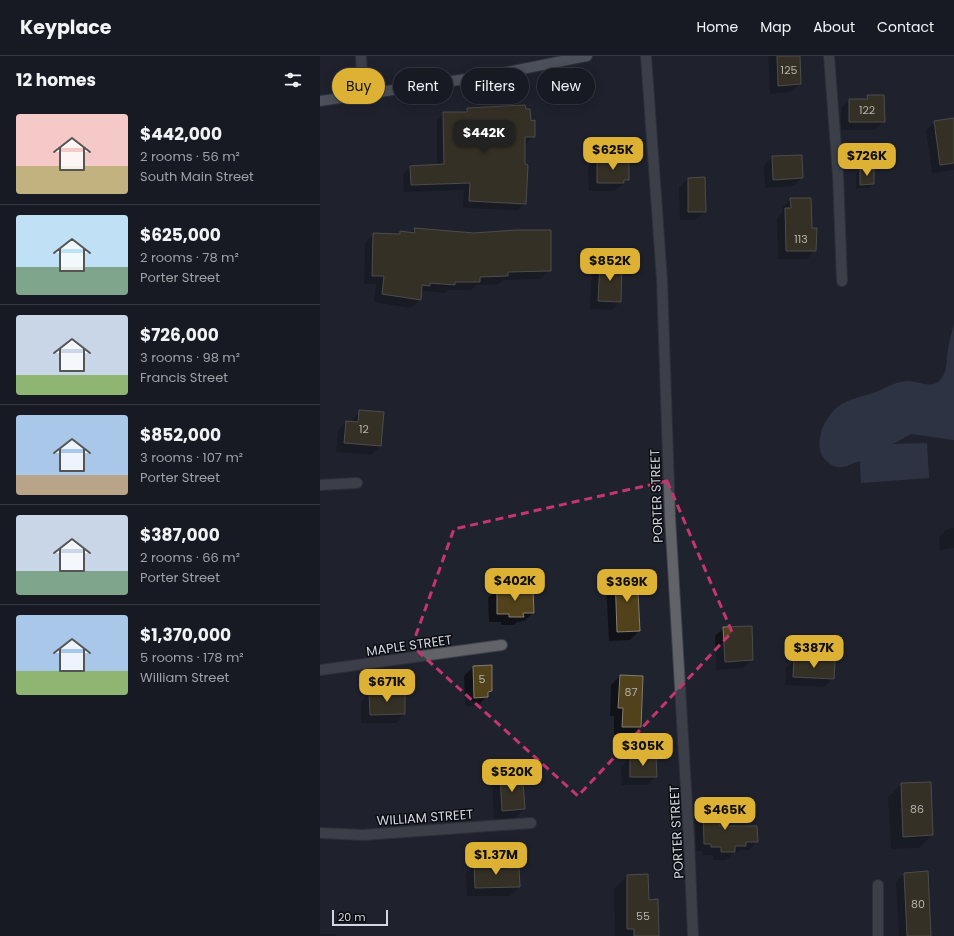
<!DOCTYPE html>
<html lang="en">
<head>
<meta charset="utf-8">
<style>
  body { margin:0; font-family:Poppins,sans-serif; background:#20232a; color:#f1f3f6; height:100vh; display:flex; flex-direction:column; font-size:15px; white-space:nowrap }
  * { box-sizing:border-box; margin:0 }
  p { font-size:13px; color:#9ea1a5 }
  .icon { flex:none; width:22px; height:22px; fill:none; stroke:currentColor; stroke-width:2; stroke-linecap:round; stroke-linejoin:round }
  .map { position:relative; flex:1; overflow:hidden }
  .side { display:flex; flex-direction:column; background:#171a22; width:320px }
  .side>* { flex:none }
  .top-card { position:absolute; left:12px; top:12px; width:380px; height:36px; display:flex; gap:8px }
  .scale { position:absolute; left:12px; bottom:10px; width:56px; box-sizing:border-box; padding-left:4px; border:2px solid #d4d8df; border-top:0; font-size:11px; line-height:14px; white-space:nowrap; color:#d4d8df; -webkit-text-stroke:3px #0b0c11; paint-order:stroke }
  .price { position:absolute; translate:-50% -34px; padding:0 9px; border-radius:8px; background:#ddb133; color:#111; font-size:13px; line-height:26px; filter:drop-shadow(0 1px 2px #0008) }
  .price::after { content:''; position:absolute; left:50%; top:24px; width:12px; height:9px; margin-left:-6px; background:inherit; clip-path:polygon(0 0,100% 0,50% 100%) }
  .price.active { background:#222; color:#fff }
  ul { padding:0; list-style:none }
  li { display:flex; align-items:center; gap:12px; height:100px; padding:0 16px }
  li+li { border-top:1px solid #363840 }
  li span { display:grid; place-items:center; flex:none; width:112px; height:80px; border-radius:4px; color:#555 }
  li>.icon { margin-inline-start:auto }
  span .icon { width:48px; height:48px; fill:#fffc; stroke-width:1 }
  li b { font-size:17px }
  h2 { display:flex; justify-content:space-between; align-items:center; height:48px; padding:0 16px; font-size:17px }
  .chip { padding:0 14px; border-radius:18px; background:#171a22; box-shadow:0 2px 10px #0003,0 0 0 1px #363840; font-size:14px; line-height:36px }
  .chip.active { background:#ddb133; color:#111 }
  header { display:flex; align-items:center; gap:24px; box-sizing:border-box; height:56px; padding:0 20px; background:#171a22; border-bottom:1px solid #363840 }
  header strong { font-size:19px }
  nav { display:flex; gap:22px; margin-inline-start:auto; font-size:14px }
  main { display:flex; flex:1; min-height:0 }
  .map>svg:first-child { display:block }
  .green { fill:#3f485e }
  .shadow { fill:#0007 }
  .building { fill:#51421c; stroke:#827d6f }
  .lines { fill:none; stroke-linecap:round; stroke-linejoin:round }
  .street-casing { stroke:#3c404a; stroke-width:12 }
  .secondary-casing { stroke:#3c404a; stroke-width:12 }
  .street { stroke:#616369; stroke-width:10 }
  .secondary { stroke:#838790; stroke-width:10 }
  .marked { fill:none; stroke:#c5356f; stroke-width:3; stroke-dasharray:8 5; stroke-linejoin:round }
  .labels { text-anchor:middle; stroke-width:3; stroke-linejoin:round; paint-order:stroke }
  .number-label { font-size:11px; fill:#b3b2ae }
  .street-label { font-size:13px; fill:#d4d8df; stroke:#0b0c11 }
</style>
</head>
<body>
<header>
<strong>Keyplace</strong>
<nav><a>Home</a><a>Map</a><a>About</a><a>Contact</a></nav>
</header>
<main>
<section class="side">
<h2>12 homes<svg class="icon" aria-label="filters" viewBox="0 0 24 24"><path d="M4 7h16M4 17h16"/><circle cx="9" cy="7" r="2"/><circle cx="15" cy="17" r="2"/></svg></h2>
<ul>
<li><span style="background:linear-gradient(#f6c9c9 65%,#c2b280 0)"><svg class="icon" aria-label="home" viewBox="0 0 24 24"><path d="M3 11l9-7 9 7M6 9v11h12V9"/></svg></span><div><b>$442,000</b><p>2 rooms · 56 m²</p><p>South Main Street</p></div></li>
<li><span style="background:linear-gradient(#bfe0f5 65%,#7fa58c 0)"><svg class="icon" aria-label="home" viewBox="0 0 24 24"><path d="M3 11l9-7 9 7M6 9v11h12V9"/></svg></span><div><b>$625,000</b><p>2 rooms · 78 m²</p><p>Porter Street</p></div></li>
<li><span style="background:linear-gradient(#c9d6e8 75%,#8fb573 0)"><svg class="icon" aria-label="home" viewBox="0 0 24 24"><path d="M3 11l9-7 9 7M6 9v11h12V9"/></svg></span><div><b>$726,000</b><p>3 rooms · 98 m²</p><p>Francis Street</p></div></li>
<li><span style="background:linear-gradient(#a9c7e8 75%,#b9a48a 0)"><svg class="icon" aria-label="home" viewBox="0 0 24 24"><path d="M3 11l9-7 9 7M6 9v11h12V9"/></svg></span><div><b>$852,000</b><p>3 rooms · 107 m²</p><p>Porter Street</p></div></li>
<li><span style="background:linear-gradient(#c9d6e8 70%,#7fa58c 0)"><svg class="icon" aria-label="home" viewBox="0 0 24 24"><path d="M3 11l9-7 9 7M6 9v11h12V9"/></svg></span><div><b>$387,000</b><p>2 rooms · 66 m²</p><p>Porter Street</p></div></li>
<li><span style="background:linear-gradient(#a9c7e8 70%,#8fb573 0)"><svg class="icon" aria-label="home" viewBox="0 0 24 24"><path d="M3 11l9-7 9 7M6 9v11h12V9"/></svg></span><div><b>$1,370,000</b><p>5 rooms · 178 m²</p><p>William Street</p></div></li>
</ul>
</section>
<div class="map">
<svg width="634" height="880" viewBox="0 0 634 880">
  <rect width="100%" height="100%" fill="#1f232e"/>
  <path class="green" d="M634,267V384L591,378L573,388L607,387L609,422L541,427L540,405C534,406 529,410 523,411C518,412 512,410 509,407C490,394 503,361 519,350C529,343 541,341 553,337C565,333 573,326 587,325C598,325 613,334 621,323C628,315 626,304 628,294C629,285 632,276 634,267Z"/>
  <g class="shadow">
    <polygon points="448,0 479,0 480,28 471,36 450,38"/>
    <polygon points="548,40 564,65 555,74 521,74 521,52 529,44 544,44"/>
    <polygon points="147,53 210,66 214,80 207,87 204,87 205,147 198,154 143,152 144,134 84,136 83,118 90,111 117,109 117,64 124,57 143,57"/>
    <polygon points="634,63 634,114 612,117 606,74 615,66"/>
    <polygon points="452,101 482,122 473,130 445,132 444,110"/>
    <polygon points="277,103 308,105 308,124 294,135 269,135 268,112"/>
    <polygon points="540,114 553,128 549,132 536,132 536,118"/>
    <polygon points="368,123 385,156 376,164 360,164 359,131"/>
    <polygon points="471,143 491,173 495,194 487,203 458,203 457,162 462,157 462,152"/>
    <polygon points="95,173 230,214 221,223 183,224 179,228 156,229 151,234 128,234 125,237 103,235 100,238 100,244 91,252 54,246 56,228 44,228 45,187 53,178 78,179 81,176 90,177"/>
    <polygon points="280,206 300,246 291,254 270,253 272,215"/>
    <polygon points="40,355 63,357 60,390 51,399 16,396 18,374 26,366 31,366"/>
    <polygon points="634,472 634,492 620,494 619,481 627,473"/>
    <polygon points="316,518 319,575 310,584 289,585 286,527 295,519"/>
    <polygon points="177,534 213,557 204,565 197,566 194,569 181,569 181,566 169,566 168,542"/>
    <polygon points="404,572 432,603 423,612 396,614 395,580"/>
    <polygon points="475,604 513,623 504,631 465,629 466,612"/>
    <polygon points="171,610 171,635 158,650 145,650 144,620 153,611"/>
    <polygon points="300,620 320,671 312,679 294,679 294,660 290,660 291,629"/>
    <polygon points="49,638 84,658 76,667 41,667 41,646"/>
    <polygon points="335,701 336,720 327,729 302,729 301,711 310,702"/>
    <polygon points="180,720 198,728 202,728 204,753 195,762 174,763 172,729"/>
    <polygon points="581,728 612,779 599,792 571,793 568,741"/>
    <polygon points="383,747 398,771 437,786 429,794 420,794 417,797 413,797 406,804 393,804 393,799 383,799 383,795 376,795 375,755"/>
    <polygon points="155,809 199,831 190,840 147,840 146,818"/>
    <polygon points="584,818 610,880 579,880 576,826"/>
    <polygon points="327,819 328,845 338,880 295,880 294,833 307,820"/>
    <rect x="0" y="878" width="16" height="2"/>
  </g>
  <g class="building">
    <polygon points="457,0 480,0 481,28 458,30"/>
    <polygon points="547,39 564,39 565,66 529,66 529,43 548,43"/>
    <polygon points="205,49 206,53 210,53 211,65 215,64 215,81 205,81 205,108 208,109 206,148 149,145 150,127 91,129 90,110 124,108 123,56 147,56 147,52"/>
    <polygon points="634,62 634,107 620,109 614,65"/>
    <polygon points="482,99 483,122 453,124 452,100"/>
    <polygon points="277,102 309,104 309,124 304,124 304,127 277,127"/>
    <polygon points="540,113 554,113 554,128 540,129"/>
    <polygon points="385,121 386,156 368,156 368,122"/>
    <polygon points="470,142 491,142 492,172 497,172 496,195 466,195 465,152 471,152"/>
    <polygon points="94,172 154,177 196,174 231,174 231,215 188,216 188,220 160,221 160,226 135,226 135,229 110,227 110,230 102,229 101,244 62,238 64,220 52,220 53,177 80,178 80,175 95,177"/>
    <polygon points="280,205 302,206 301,246 278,245"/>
    <polygon points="39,354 64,356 61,390 24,387 26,365 38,366"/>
    <polygon points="317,517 320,575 297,576 295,518"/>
    <polygon points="213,532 214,557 203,557 204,561 189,561 189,558 177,558 177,533"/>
    <polygon points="432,570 433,604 405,606 403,571"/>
    <polygon points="474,603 515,605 514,623 473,621"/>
    <polygon points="172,609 172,635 168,636 168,641 154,642 153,610"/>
    <polygon points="300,619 323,620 321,671 302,671 303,652 298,652"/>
    <polygon points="85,636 85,658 50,659 49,637"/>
    <polygon points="336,700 337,721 310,721 310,701"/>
    <polygon points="198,718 199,727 203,726 205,753 182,755 180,719"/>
    <polygon points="611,726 613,779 583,781 581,727"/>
    <polygon points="383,746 400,747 399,770 437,770 438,786 426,786 426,790 415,790 415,796 401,796 401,791 391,791 391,788 384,788"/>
    <polygon points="187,807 187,812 199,812 200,831 155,832 154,808"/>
    <polygon points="608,815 611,880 587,880 584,817"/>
    <polygon points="328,818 329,844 338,843 339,880 314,880 314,873 307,873 307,819"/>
  </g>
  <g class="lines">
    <defs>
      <g id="street">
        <polyline points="41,0 43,39"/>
        <polyline points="326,0 342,224 350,460 369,784 373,880"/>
        <polyline points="509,0 518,119 522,225"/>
        <polyline points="0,429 37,427"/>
        <polyline points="0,614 182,589"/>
        <polyline points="0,777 43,779 211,767"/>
        <polyline points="558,829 558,880"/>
      </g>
      <polyline id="secondary" points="0,45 172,19 267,0"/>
    </defs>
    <use href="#street" class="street-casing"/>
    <use href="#secondary" class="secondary-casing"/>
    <use href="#street" class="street"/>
    <use href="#secondary" class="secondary"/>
  </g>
  <path d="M0 0H634V880H0ZM347,425L412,576L258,740L92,590L134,473Z" fill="#1f232e" fill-opacity=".55" fill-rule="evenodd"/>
  <path class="marked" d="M347,425L412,576L258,740L92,590L134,473Z"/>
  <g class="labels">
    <g class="number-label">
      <text x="469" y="18">125</text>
      <text x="547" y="58">122</text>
      <text x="481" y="187">113</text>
      <text x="44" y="377">12</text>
      <text x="162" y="627">5</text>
      <text x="311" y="640">87</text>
      <text x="597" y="757">86</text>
      <text x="598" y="852">80</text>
      <text x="323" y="864">55</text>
    </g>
    <g class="street-label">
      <text transform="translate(336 440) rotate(-92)" y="5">PORTER STREET</text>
      <text transform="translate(89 589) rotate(-8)" y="5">MAPLE STREET</text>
      <text transform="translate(105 761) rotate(-4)" y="5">WILLIAM STREET</text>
      <text transform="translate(356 776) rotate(-93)" y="5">PORTER STREET</text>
    </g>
  </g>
</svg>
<div class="scale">20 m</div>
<b class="price active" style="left:164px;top:98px">$442K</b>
<b class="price" style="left:293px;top:115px">$625K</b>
<b class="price" style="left:547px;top:121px">$726K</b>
<b class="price" style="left:290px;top:226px">$852K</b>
<b class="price" style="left:195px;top:546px">$402K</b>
<b class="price" style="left:307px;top:547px">$369K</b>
<b class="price" style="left:494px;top:613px">$387K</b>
<b class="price" style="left:67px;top:647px">$671K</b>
<b class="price" style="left:323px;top:711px">$305K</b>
<b class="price" style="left:192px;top:737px">$520K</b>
<b class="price" style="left:405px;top:775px">$465K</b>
<b class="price" style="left:176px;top:820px">$1.37M</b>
<div class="top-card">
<a class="chip active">Buy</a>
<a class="chip">Rent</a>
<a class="chip">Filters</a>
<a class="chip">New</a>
</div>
</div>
</main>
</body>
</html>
